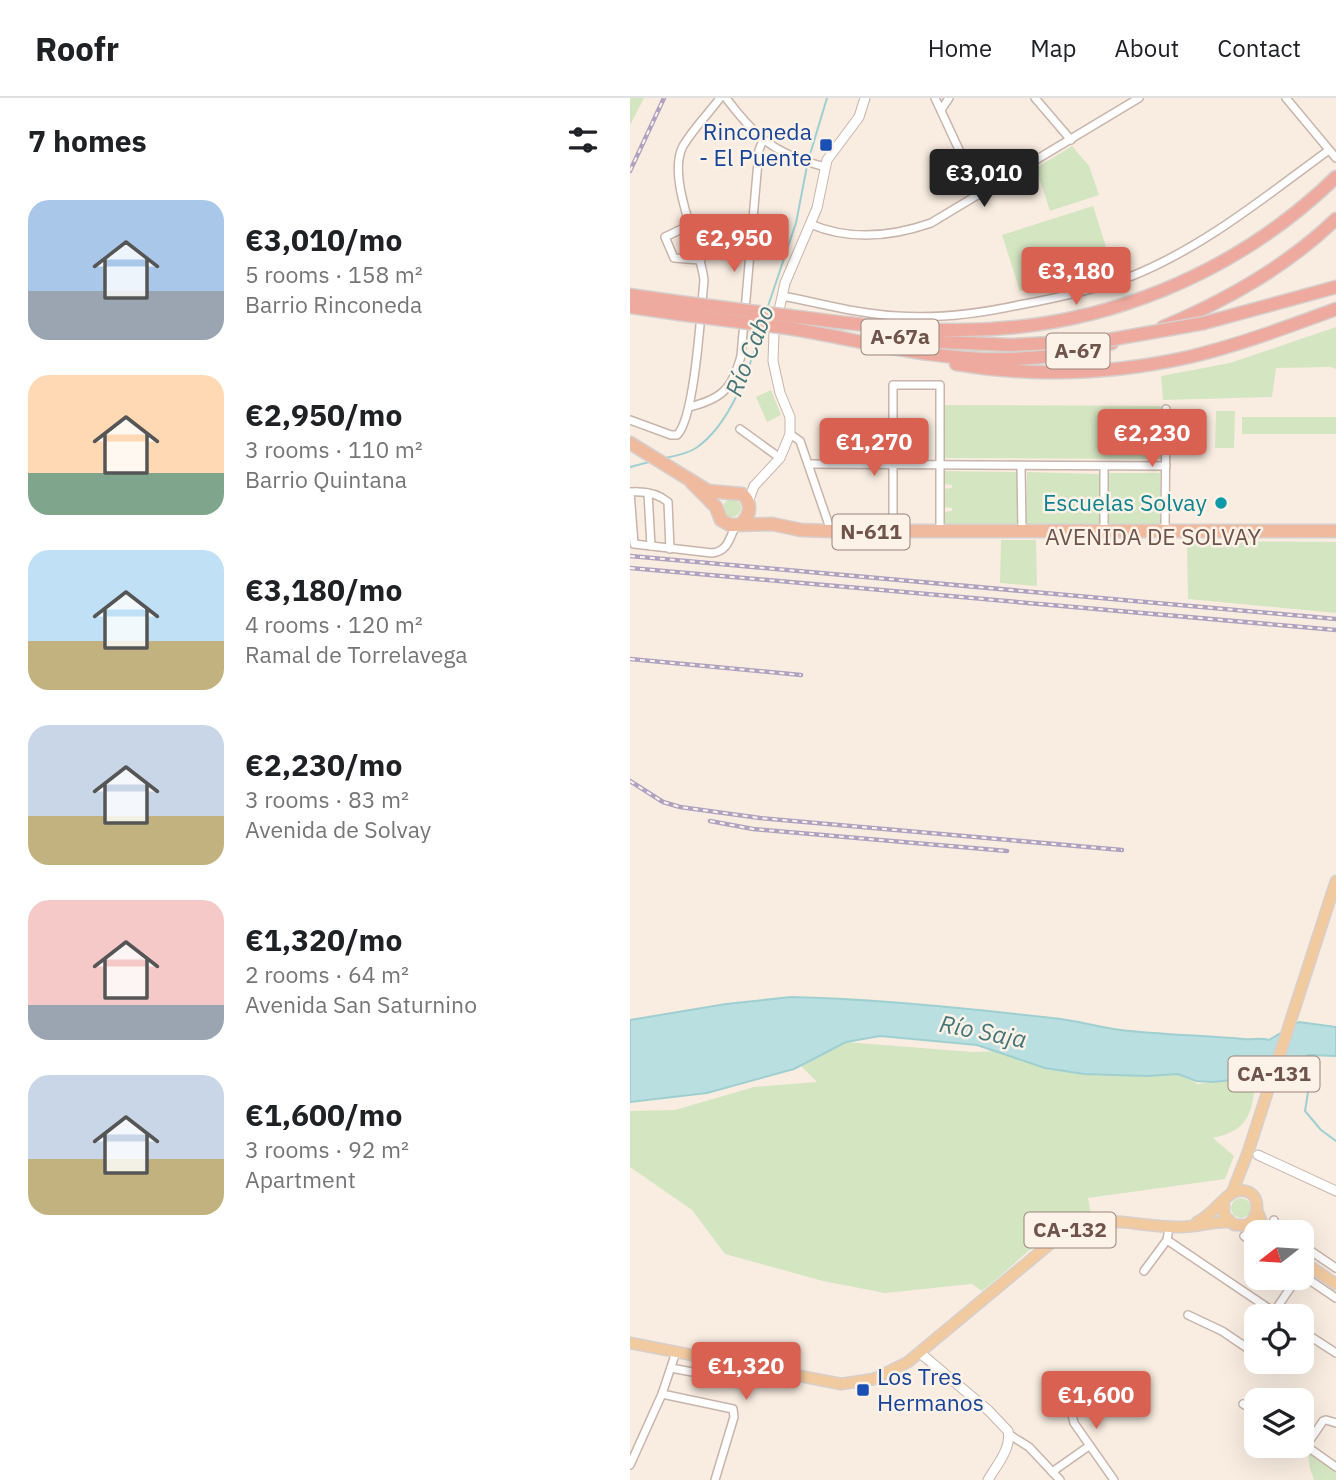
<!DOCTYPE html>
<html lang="en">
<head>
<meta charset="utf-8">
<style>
  body { margin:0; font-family:"IBM Plex Sans",sans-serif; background:#f2f2f2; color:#202124; height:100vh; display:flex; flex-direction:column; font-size:26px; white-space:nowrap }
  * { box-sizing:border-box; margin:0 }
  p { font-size:23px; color:#757577 }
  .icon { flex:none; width:38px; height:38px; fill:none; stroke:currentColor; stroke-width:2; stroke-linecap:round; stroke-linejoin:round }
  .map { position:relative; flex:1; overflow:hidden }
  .side { display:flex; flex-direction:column; background:#fff; width:630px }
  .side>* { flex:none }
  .needle { width:46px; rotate:253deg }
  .tools { position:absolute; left:614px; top:1122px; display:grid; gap:14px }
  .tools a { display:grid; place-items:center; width:70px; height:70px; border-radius:14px; background:#fff; box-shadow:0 7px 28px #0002; font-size:35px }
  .price { position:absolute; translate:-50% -60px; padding:0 16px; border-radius:7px; background:#d86152; color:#fff; font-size:23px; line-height:46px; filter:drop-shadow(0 2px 4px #0008) }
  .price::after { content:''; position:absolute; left:50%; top:42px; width:21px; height:16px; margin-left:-10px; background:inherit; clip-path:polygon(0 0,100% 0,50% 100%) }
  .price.active { background:#222; color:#fff }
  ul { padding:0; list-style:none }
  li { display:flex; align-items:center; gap:21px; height:175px; padding:0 28px }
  li span { display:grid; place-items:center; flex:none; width:196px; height:140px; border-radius:21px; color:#555 }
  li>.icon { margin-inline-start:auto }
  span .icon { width:84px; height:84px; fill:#fffc; stroke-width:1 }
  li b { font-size:30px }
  h2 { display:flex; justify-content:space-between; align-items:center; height:84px; padding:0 28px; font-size:30px }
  header { display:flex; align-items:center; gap:42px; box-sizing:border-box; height:98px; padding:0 35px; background:#fff; border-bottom:2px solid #e0e0e0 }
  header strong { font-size:33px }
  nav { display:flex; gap:38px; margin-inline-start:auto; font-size:24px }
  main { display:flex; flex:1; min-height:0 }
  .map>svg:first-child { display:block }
  .green { fill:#d4e5c2 }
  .water { fill:#b9dfe0; stroke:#a0cfd1; stroke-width:2 }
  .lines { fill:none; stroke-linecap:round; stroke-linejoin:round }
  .stream { stroke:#a0cfd1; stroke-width:2 }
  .minor-casing { stroke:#c8b4aa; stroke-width:10 }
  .tertiary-casing { stroke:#c8b4aa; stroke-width:11 }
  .primary-casing { stroke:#d6cfcd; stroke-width:13 }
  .trunk-casing { stroke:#d6cfcd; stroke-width:15 }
  .motorway-casing { stroke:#d6cfcd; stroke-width:15 }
  .minor { stroke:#fff; stroke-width:7 }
  .tertiary { stroke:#fff; stroke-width:9 }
  .primary { stroke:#f2caa0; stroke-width:10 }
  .trunk { stroke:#f0ba9f; stroke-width:12 }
  .motorway { stroke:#eeaa9e; stroke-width:12 }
  .rail-casing { stroke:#afa2c0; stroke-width:4.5 }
  .rail { stroke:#fdf2e7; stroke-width:2; stroke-dasharray:5; stroke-linecap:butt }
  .motorway-bridge-casing { stroke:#d6cfcd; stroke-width:15; stroke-linecap:butt }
  .motorway-bridge { stroke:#eeaa9e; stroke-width:12 }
  .transit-dot { fill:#1a4fb4; stroke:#fdf2e7; stroke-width:2.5 }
  .culture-dot { fill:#0f9aa8; stroke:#fdf2e7; stroke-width:2.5 }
  .labels { text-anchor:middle; stroke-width:5; stroke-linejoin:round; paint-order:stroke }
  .shield { fill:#fdf2e7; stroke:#99837a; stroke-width:2 }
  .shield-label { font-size:21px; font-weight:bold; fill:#6e544b }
  .transit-label { font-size:23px; fill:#164399; stroke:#fdf2e7; text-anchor:end }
  .culture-label { font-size:23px; fill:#0d838f; stroke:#fdf2e7; text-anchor:end }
  .street-label { font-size:23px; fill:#6e544b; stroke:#fdf2e7 }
  .water-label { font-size:24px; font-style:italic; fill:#447679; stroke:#fdf2e7 }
</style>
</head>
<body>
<header>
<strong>Roofr</strong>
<nav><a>Home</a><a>Map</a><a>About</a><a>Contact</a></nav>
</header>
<main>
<section class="side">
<h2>7 homes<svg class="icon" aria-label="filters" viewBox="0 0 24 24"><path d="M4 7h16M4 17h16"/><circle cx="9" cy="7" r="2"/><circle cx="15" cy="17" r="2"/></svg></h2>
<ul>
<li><span style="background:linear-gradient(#a9c7e8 65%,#9aa5b1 0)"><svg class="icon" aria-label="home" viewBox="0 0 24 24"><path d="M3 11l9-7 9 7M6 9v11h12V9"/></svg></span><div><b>€3,010/mo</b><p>5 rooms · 158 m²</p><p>Barrio Rinconeda</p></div></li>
<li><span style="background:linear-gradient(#ffd9b3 70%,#7fa58c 0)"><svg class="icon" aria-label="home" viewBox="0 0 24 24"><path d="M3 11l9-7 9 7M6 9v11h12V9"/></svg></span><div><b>€2,950/mo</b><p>3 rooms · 110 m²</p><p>Barrio Quintana</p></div></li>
<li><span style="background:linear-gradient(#bfe0f5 65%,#c2b280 0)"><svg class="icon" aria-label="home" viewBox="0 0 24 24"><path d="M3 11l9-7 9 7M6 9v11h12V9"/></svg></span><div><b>€3,180/mo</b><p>4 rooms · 120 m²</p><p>Ramal de Torrelavega</p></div></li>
<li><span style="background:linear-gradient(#c9d6e8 65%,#c2b280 0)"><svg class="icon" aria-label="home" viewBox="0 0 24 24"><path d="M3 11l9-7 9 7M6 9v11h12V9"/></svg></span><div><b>€2,230/mo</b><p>3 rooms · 83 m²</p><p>Avenida de Solvay</p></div></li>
<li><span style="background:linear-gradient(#f6c9c9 75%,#9aa5b1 0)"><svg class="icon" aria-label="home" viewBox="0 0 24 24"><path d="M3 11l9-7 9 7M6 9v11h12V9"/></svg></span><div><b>€1,320/mo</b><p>2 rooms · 64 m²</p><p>Avenida San Saturnino</p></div></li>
<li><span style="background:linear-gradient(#c9d6e8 60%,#c2b280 0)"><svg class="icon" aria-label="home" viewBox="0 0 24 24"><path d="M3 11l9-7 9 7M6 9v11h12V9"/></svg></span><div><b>€1,600/mo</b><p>3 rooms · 92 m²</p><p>Apartment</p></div></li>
</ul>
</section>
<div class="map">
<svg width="706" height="1382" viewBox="0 0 706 1382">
  <rect width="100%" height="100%" fill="#f9ede1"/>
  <g class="green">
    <polygon points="0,0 14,0 0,27"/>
    <polygon points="442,48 459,68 469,97 420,113 406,70"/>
    <polygon points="463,108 481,164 390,193 372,137"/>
    <polygon points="706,229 706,271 701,269 646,270 642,299 533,302 531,278 600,265"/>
    <polygon points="141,292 151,317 137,324 126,299"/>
    <polygon points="314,307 531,308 531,361 313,360"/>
    <polygon points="586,313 605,313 604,350 585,350"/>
    <rect x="612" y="319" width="94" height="17"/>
    <polygon points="313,373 385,374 387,376 387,425 384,428 312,426 312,414 322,413 322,410 313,409 313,391 322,390 322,387 312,386"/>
    <polygon points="397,374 469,376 469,426 465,428 396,426"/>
    <rect x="477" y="375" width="53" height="53"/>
    <circle cx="102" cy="410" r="9"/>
    <polygon points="371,442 406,442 407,488 370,485"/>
    <polygon points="557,443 706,444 706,515 558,501"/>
    <path d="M216,944L342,954L369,953L430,973L517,978L548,976L568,986L626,979C622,1013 621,1032 583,1040L604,1058L595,1081L458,1100L461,1116C417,1129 387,1166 352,1193L342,1186L255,1195L193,1183L95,1156L62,1112L0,1069V1013L45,1012L124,989L187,984L171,968Z"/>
    <circle cx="611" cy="1110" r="10"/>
    <polygon points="678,1355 706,1374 706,1382 684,1382 680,1371"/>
  </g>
  <path class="water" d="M161,899C248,901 336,910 422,920C445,922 468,929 491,932C531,937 572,937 613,941C622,942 630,939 639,942L669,924L706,929V958L678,957L670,969L630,979L583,984L566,983L548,976L517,978L454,976L415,970L347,947L250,938L216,944L164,971L77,995L0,1004V922L96,906Z"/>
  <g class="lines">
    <g class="stream">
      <polyline points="178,63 197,0"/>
      <polyline points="137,211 166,125 177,68"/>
      <path d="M35,360C45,358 57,356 66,350C101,326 119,271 131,233"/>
      <polyline points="0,369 19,364"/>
      <polyline points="684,957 675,1013 691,1032 706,1043"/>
    </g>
    <defs>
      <g id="minor">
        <path d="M96,0C126,40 146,57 196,69"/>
        <polyline points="305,0 350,97"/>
        <polyline points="405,0 441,42"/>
        <polyline points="656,0 706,60"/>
        <polyline points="311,12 319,0"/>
        <path d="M180,126C220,143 261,139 301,125L509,0"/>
        <polyline points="60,127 35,139 44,160 71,162"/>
        <path d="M152,198C190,205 228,216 267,218C308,221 348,216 389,207C427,200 465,192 502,178C574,149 636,98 699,52"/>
        <path d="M59,309C92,301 102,291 111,258L129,52L133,42"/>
        <path d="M0,322L41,337H47C65,320 71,211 74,182C70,146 36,80 53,48C63,31 79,15 90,0"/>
        <polyline points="110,331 150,360"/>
        <polyline points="160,336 170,343 201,433"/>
        <polyline points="178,366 536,368"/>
        <polyline points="391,368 392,432"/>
        <polyline points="474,368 474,432"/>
        <polyline points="18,395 21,448"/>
        <polyline points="535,432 536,311"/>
        <polyline points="263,433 263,287 310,287 310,435"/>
        <path d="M40,451L38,404C27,395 14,393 0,394L4,446L82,455C98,453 99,441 106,427"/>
        <polyline points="644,1122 647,1130 652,1134"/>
        <polyline points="614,1138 626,1146"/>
        <polyline points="537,1142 650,1218"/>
        <polyline points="672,1147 706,1170"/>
        <polyline points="514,1173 537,1142 538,1136"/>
        <polyline points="672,1177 706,1200"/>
        <polyline points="558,1217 592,1233 620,1252 626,1241"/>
        <polyline points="642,1217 667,1180"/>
        <polyline points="672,1233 706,1255"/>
        <polyline points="41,1270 105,1282"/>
        <polyline points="436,1293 444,1325 484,1382"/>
        <polyline points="32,1296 103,1311 104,1319 85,1382"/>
        <polyline points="613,1306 626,1314"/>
        <polyline points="380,1337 399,1349 430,1382"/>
        <polyline points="672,1345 706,1369"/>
        <polyline points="676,1348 693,1323 696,1322 706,1325"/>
        <polyline points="0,1367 32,1296 46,1254"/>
        <polyline points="422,1374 459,1348"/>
      </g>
      <g id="tertiary">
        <polyline points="118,404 124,388 150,360 160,336 160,319 150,295 143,263 144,235 155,185 187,110 197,62 229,19 235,0"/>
        <polyline points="628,1057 706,1093"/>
        <path d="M289,1254L359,1313L378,1333C382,1350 366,1368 358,1382"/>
      </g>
      <g id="primary">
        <polyline points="602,1095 618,1054 706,783"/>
        <polyline points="628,1115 633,1127 640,1134"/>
        <path d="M567,1124C583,1117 596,1095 607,1093C630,1089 633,1117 617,1127H604L594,1117V1105"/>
        <polyline points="614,1128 629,1134"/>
        <polyline points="672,1163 706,1186"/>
        <path d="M0,1245L211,1286L244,1281L278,1264L421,1145C469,1108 499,1130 551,1129C568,1129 583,1123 600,1124"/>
      </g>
      <g id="trunk">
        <path d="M0,345L78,393L112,396C122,405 121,416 112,425"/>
        <polyline points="62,385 86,409 91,422 100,427 142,426 171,432 201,433 706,433"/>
      </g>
      <g id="motorway">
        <polyline points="0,197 49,204"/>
        <polyline points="0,209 49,216"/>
        <path d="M160,218C217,225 273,233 330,232C470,232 605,177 706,79"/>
        <polyline points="574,225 706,189"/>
        <path d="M533,229C597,202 656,169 706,121"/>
        <path d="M158,230C232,242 306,264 382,261C416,260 449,254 482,245"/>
        <polyline points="259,237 311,244 381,247"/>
        <path d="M326,266C402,279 483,276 559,259C609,247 657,229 706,211"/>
      </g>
    </defs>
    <use href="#minor" class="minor-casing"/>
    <use href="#tertiary" class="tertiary-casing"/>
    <use href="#primary" class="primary-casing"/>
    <use href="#trunk" class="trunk-casing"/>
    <use href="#motorway" class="motorway-casing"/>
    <use href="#minor" class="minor"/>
    <use href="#tertiary" class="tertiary"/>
    <use href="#primary" class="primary"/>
    <use href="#trunk" class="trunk"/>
    <use href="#motorway" class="motorway"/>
    <defs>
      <g id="rail">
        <polyline points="0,73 34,0"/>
        <polyline points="0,458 706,521"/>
        <polyline points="0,470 706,532"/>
        <polyline points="0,561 171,577"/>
        <polyline points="0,683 33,704 50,709 130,720 492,752"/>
        <polyline points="80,723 123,731 377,753"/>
      </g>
    </defs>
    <use href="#rail" class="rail-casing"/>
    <use href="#rail" class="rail"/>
    <defs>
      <g id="motorway-bridge">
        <polyline points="49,204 160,218"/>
        <polyline points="49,216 158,230"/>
        <polyline points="381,247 478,242 574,225"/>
      </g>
    </defs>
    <use href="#motorway-bridge" class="motorway-bridge-casing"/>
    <use href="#motorway-bridge" class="motorway-bridge"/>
  </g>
  <g class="transit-dot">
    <rect x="189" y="40" width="14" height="14" rx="3.5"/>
    <rect x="226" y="1285" width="14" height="14" rx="3.5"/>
  </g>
  <circle class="culture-dot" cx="591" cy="405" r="7"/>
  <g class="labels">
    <g class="shield">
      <rect x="231.5" y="221.5" width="77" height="35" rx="5"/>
      <rect x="416.5" y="235.5" width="63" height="35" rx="5"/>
      <rect x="202.5" y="416.5" width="77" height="35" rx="5"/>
      <rect x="598.5" y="958.5" width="91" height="35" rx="5"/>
      <rect x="394.5" y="1114.5" width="91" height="35" rx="5"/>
    </g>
    <g class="shield-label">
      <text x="270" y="246">A-67a</text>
      <text x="448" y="260">A-67</text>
      <text x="241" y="441">N-611</text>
      <text x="644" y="983">CA-131</text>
      <text x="440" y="1139">CA-132</text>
    </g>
    <g class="transit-label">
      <text x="182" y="42">Rinconeda<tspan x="182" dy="26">- El Puente</tspan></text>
      <text x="247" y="1287" text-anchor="start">Los Tres<tspan x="247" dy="26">Hermanos</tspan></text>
    </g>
    <g class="culture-label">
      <text x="577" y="413">Escuelas Solvay</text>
    </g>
    <g class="street-label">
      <text x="523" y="447">AVENIDA DE SOLVAY</text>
    </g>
    <g class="water-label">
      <text transform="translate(120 253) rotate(-69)" y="8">Río Cabo</text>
      <text transform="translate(353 934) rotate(11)" y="8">Río Saja</text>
    </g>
  </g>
</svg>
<div class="tools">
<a><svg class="needle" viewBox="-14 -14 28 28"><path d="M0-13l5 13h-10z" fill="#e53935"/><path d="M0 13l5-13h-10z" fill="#757577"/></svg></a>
<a><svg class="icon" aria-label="locate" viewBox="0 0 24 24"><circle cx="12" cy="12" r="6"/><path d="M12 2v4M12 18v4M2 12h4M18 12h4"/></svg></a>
<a><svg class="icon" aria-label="layers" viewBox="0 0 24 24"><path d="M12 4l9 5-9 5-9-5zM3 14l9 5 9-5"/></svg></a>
</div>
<b class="price active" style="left:354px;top:111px">€3,010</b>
<b class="price" style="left:104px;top:176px">€2,950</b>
<b class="price" style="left:446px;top:209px">€3,180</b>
<b class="price" style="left:522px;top:371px">€2,230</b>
<b class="price" style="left:244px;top:380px">€1,270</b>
<b class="price" style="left:116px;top:1304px">€1,320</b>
<b class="price" style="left:466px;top:1333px">€1,600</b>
</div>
</main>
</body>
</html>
